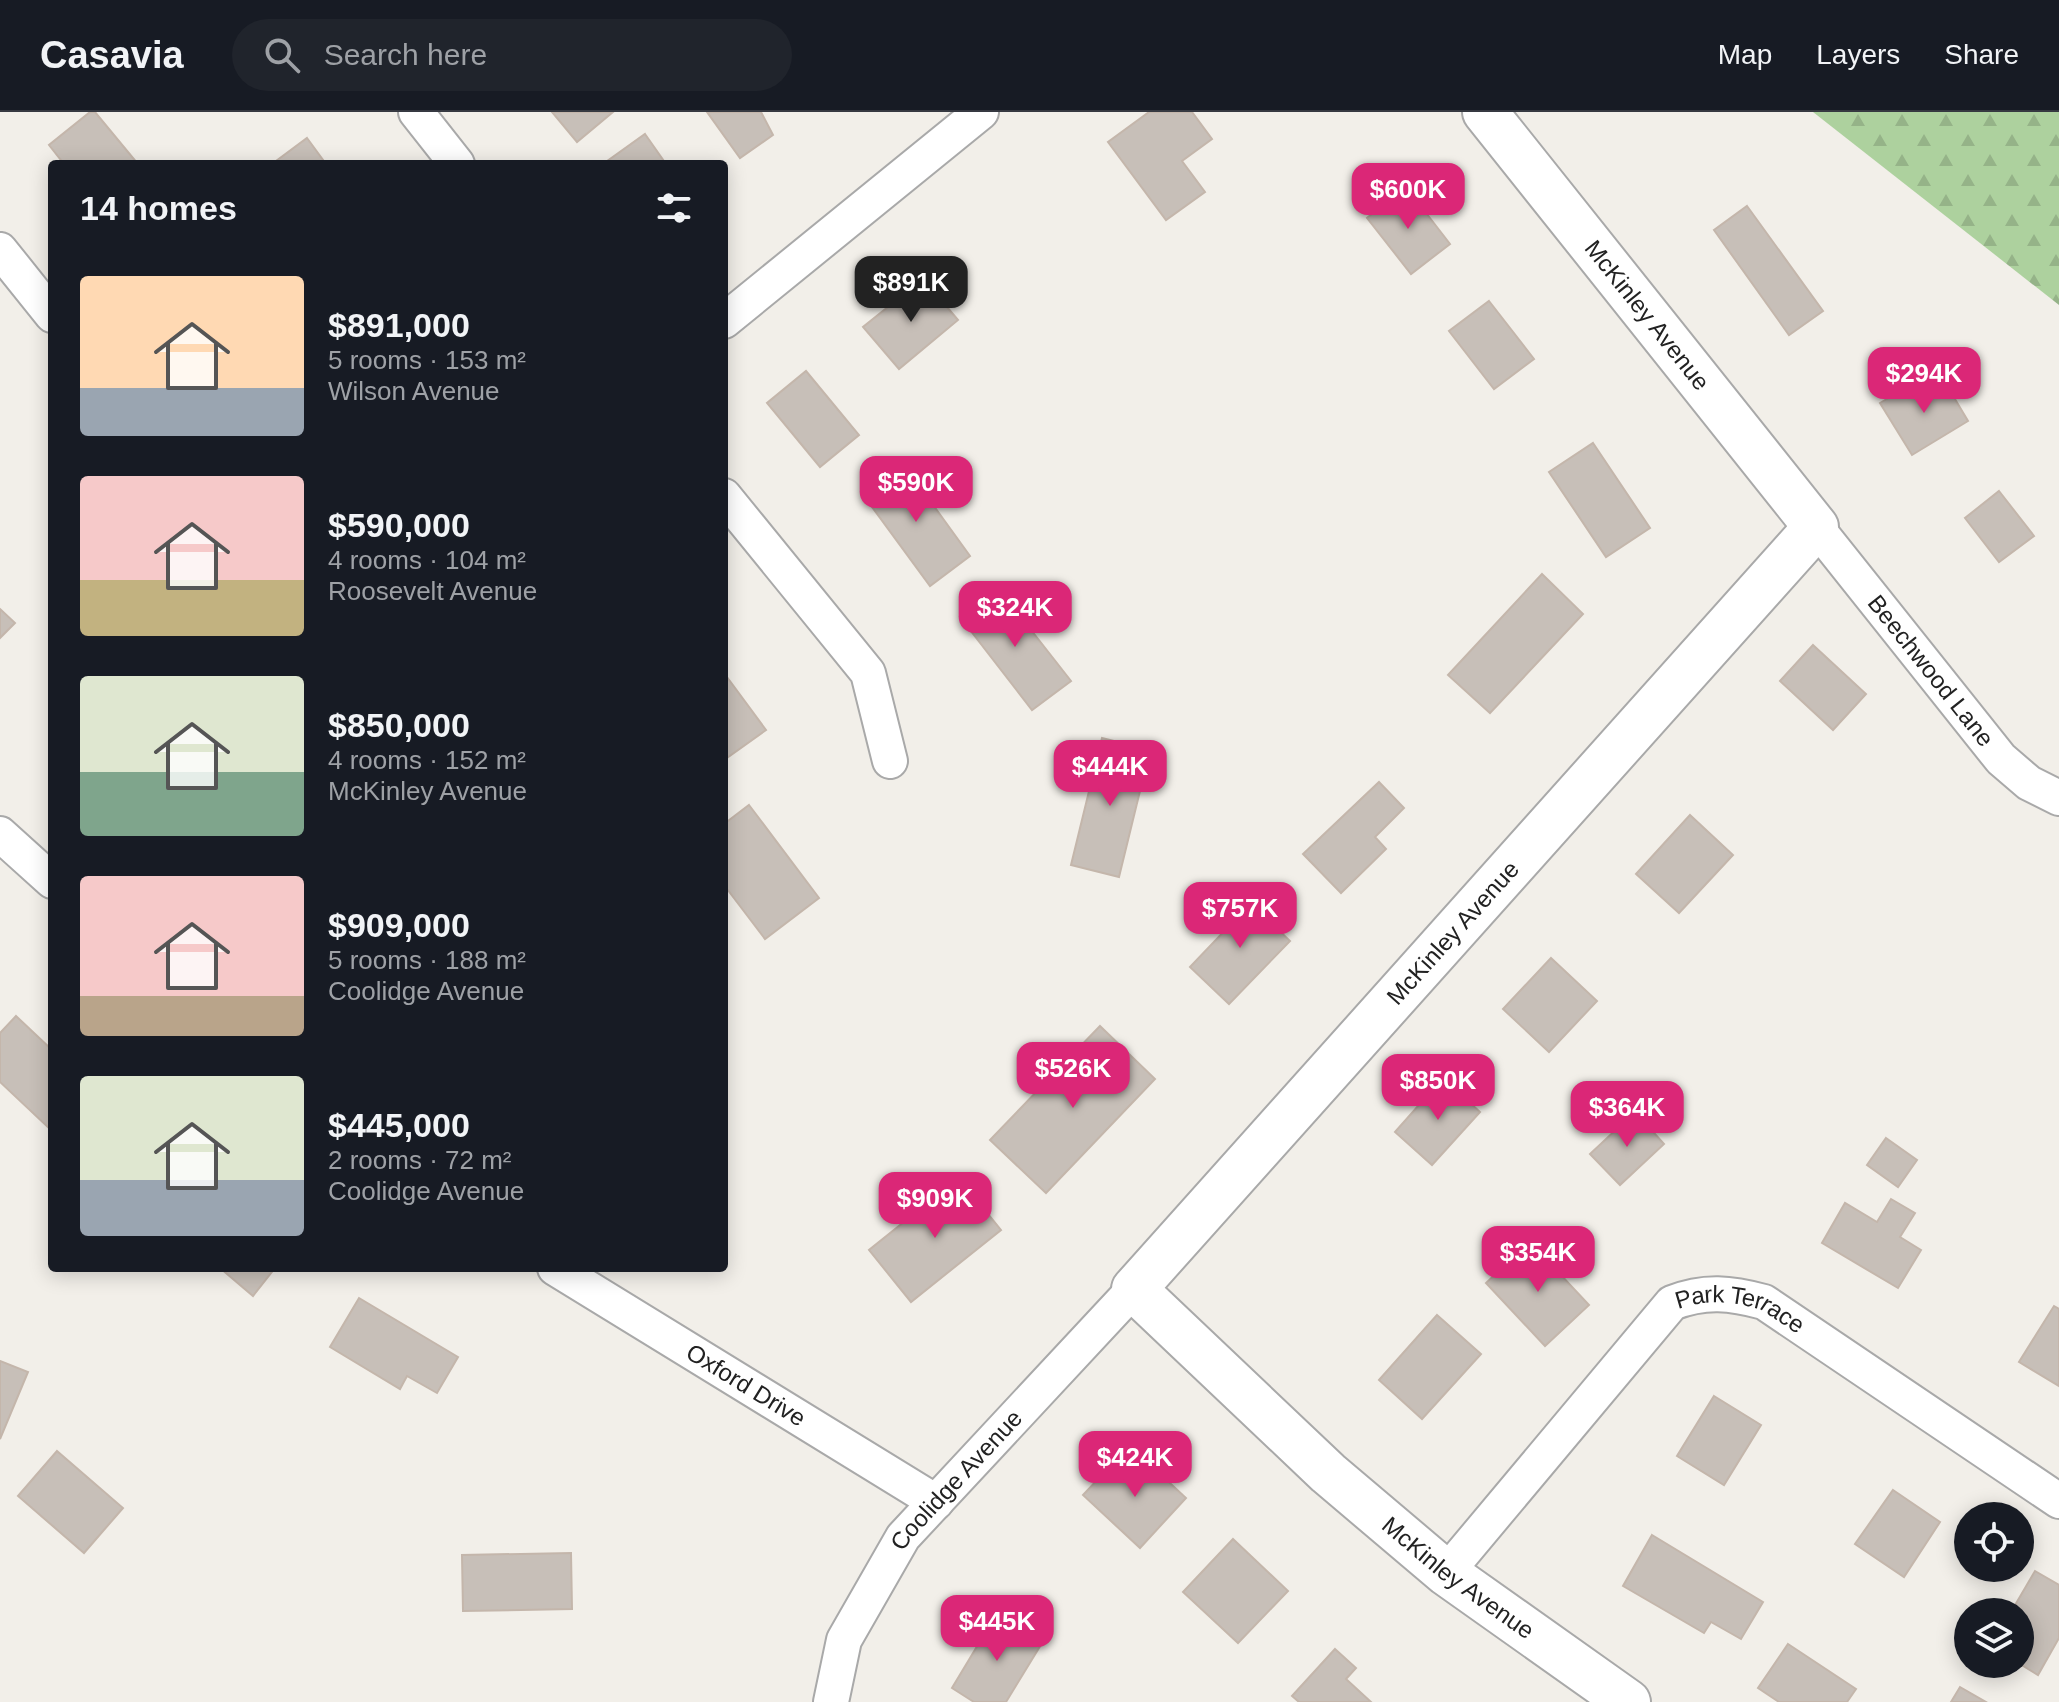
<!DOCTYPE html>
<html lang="en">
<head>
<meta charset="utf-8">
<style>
  body { margin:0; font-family:Helvetica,sans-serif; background:#20242c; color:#f1f3f6; height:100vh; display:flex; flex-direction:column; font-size:30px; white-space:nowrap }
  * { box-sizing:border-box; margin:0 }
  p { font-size:26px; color:#9ea1a6 }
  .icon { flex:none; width:44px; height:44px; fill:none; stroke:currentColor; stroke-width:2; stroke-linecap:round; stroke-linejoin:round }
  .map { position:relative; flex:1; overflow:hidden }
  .side { position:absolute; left:48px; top:48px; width:680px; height:1112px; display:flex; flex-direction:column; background:#171b24; border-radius:8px; box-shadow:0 4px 20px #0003 }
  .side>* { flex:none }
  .controls { position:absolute; left:1954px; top:1390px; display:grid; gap:16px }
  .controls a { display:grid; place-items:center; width:80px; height:80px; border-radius:50%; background:#171b24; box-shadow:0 4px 20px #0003; font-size:40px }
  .price { position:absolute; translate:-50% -68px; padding:0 18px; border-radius:16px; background:#db2777; color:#fff; font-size:26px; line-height:52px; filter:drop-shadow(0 2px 4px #0008) }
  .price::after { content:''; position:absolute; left:50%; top:48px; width:24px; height:18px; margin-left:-12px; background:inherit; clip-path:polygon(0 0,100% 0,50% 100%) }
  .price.selected { background:#222; color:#fff }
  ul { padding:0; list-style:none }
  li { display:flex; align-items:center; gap:24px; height:200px; padding:0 32px }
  li span { display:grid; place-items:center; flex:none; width:224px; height:160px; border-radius:8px; color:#555 }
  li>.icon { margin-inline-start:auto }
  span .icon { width:96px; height:96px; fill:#fffc; stroke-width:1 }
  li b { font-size:34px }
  h2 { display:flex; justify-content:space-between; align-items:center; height:96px; padding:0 32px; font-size:34px }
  header { display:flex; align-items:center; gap:48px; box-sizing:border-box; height:112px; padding:0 40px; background:#171b24; border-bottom:2px solid #363941 }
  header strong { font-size:38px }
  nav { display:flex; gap:44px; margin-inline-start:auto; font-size:28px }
  .search { width:560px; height:72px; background:#20242c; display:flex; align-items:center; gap:20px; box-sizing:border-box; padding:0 28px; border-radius:44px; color:#9ea1a6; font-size:30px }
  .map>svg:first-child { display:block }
  .forest { fill:url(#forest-firs) }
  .building { fill:#c7bfb8; stroke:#c4b6ab; stroke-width:2 }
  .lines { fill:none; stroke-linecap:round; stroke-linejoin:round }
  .minor-casing { stroke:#a9a9a9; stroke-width:38 }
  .tertiary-casing { stroke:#a9a9a9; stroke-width:48 }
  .minor { stroke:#fff; stroke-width:34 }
  .tertiary { stroke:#fff; stroke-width:44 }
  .labels { text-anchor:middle; stroke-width:7; stroke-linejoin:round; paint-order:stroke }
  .street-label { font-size:24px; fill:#222; stroke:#fff }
</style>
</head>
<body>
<header>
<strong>Casavia</strong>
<div class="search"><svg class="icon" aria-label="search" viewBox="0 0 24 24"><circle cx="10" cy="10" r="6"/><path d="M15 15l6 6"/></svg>Search here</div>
<nav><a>Map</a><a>Layers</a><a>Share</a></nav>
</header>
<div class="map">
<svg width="2059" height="1590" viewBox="0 0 2059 1590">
  <defs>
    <pattern id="forest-firs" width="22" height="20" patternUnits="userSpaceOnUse" patternTransform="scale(2)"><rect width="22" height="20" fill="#add19e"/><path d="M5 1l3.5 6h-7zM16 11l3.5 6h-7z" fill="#95b388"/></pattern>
  </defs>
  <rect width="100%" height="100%" fill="#f2efe9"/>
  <polygon class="forest" points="1813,0 2059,0 2059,193"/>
  <g class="building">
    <polygon points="90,0 95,0 138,52 64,52 49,33"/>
    <polygon points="552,0 613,0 577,30"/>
    <polygon points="707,0 761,0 773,23 740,46"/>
    <polygon points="1149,0 1192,0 1212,27 1182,49 1205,80 1166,108 1108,30"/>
    <polygon points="645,22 666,52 603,52"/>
    <polygon points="307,26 326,52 272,52"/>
    <polygon points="1406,75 1450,132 1411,162 1367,106"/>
    <polygon points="1747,94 1823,199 1789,223 1714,118"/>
    <polygon points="923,167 958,208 899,257 863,215"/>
    <polygon points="1489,189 1534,247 1494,277 1449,219"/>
    <polygon points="806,259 859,323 820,355 767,291"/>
    <polygon points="1943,267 1968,309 1912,343 1880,291 1914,271 1921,281"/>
    <polygon points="1593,331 1650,416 1606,445 1549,360"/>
    <polygon points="902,350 970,444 930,474 861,380"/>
    <polygon points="1999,379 2034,424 1999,450 1965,406"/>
    <polygon points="1542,462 1583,502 1490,601 1448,563"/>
    <polygon points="998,476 1071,569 1032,598 960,505"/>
    <polygon points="0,497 15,511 0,526"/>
    <polygon points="1813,533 1866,582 1833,618 1780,569"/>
    <polygon points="724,561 766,618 724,648"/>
    <polygon points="1102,626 1150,638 1119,765 1071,753"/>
    <polygon points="1379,670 1404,696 1375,725 1386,737 1341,781 1303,742"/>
    <polygon points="749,693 819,786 765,827 724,773 724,712"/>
    <polygon points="1690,703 1733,743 1679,801 1636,762"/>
    <polygon points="1238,779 1290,829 1229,892 1190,855 1233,810 1220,798"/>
    <polygon points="1551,846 1597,889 1549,940 1503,897"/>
    <polygon points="16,904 52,938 52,1019 0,970 0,921"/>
    <polygon points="1100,914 1155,967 1046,1081 990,1028"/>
    <polygon points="1443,966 1480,1000 1432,1053 1395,1020"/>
    <polygon points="1635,1000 1664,1032 1620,1073 1590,1042"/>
    <polygon points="1886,1026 1917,1048 1898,1075 1867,1053"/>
    <polygon points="959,1066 1001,1118 911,1190 869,1138"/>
    <polygon points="1891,1087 1915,1101 1900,1125 1921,1138 1898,1176 1822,1131 1845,1091 1877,1110"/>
    <polygon points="1530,1130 1589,1193 1545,1234 1486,1171"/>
    <polygon points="220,1156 275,1156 253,1184"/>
    <polygon points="359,1186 458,1245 437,1281 407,1264 400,1277 330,1235"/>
    <polygon points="2054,1194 2059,1197 2059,1274 2019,1250"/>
    <polygon points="1437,1203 1481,1242 1422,1307 1379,1268"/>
    <polygon points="0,1249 28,1260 0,1327"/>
    <polygon points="1714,1284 1761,1313 1724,1373 1677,1344"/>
    <polygon points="57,1339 123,1396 84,1441 18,1384"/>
    <polygon points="1118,1346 1132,1359 1144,1347 1186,1386 1140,1436 1083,1383"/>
    <polygon points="1893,1378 1940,1410 1904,1465 1855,1432"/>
    <polygon points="1652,1423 1763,1490 1741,1527 1711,1510 1704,1521 1623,1474"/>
    <polygon points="1233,1427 1288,1479 1238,1531 1183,1480"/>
    <polygon points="571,1441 572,1497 463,1499 462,1443"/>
    <polygon points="2035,1459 2059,1473 2059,1526 2038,1563 2020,1552 2020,1500 2011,1500"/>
    <polygon points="996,1503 1042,1531 1006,1590 974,1590 952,1576"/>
    <polygon points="1788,1532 1856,1577 1847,1590 1779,1590 1758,1576"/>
    <polygon points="1335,1537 1356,1556 1346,1567 1371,1590 1299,1590 1292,1584"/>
    <polygon points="1960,1575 1986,1590 1951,1590"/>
  </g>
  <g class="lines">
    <defs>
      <g id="minor">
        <polyline points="416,0 457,52"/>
        <polyline points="0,138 52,203"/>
        <polyline points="724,209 981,0"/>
        <polyline points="724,384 868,561 890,649"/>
        <path id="s1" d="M1816,415L2001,647L2029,671L2059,686"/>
        <polyline points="0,722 52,769"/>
        <path id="s2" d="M555,1156L936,1390"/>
        <path id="s3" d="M1446,1461L1672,1191C1705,1178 1731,1181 1764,1190L2059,1389"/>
        <path id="s4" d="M831,1590L844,1528L903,1425L1134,1177"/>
      </g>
      <g id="tertiary">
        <path id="s5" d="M1485,0L1816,415L1134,1177L1328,1361L1446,1461L1628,1590"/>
      </g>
    </defs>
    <use href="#minor" class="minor-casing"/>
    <use href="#tertiary" class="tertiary-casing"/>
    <use href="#minor" class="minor"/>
    <use href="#tertiary" class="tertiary"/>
  </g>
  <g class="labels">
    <g class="street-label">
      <text dy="8" stroke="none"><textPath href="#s5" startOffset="260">McKinley Avenue</textPath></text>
      <text dy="8" stroke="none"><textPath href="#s1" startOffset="184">Beechwood Lane</textPath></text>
      <text transform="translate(1453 821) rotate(-48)" y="8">McKinley Avenue</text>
      <text dy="8" stroke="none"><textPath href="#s3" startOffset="424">Park Terrace</textPath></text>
      <text dy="8" stroke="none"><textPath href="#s2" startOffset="224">Oxford Drive</textPath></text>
      <text dy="8" stroke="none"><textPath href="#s4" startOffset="260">Coolidge Avenue</textPath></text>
      <text dy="8" stroke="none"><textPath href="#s5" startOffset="1988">McKinley Avenue</textPath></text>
    </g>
  </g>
</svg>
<div class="controls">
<a><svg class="icon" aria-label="locate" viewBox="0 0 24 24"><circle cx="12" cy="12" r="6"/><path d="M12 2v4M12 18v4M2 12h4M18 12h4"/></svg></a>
<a><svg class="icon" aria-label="layers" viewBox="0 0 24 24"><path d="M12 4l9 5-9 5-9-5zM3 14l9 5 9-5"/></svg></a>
</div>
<b class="price" style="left:1408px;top:119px">$600K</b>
<b class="price selected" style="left:911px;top:212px">$891K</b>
<b class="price" style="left:1924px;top:303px">$294K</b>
<b class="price" style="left:916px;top:412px">$590K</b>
<b class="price" style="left:1015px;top:537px">$324K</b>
<b class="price" style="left:1110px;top:696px">$444K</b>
<b class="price" style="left:1240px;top:838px">$757K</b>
<b class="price" style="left:1073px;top:998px">$526K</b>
<b class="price" style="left:1438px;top:1010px">$850K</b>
<b class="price" style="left:1627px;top:1037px">$364K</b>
<b class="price" style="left:935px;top:1128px">$909K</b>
<b class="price" style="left:1538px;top:1182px">$354K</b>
<b class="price" style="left:1135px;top:1387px">$424K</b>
<b class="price" style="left:997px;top:1551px">$445K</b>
<section class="side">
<h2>14 homes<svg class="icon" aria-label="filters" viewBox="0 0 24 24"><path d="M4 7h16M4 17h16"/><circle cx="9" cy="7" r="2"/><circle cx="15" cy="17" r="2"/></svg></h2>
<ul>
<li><span style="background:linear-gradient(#ffd9b3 70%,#9aa5b1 0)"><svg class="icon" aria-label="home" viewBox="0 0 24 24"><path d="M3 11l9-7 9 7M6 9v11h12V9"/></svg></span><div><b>$891,000</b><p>5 rooms · 153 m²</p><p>Wilson Avenue</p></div></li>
<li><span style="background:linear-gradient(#f6c9c9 65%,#c2b280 0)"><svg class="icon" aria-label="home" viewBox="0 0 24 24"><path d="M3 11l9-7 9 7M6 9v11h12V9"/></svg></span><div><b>$590,000</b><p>4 rooms · 104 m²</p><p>Roosevelt Avenue</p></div></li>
<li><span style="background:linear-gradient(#dfe7d0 60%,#7fa58c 0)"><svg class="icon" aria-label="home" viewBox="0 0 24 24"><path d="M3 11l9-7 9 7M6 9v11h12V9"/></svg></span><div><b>$850,000</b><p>4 rooms · 152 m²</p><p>McKinley Avenue</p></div></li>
<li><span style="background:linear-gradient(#f6c9c9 75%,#b9a48a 0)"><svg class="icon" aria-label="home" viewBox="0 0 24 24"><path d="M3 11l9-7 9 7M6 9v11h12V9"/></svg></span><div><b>$909,000</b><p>5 rooms · 188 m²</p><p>Coolidge Avenue</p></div></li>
<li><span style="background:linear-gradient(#dfe7d0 65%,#9aa5b1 0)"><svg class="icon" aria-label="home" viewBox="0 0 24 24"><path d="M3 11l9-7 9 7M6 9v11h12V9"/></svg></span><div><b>$445,000</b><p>2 rooms · 72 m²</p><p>Coolidge Avenue</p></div></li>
</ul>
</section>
</div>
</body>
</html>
